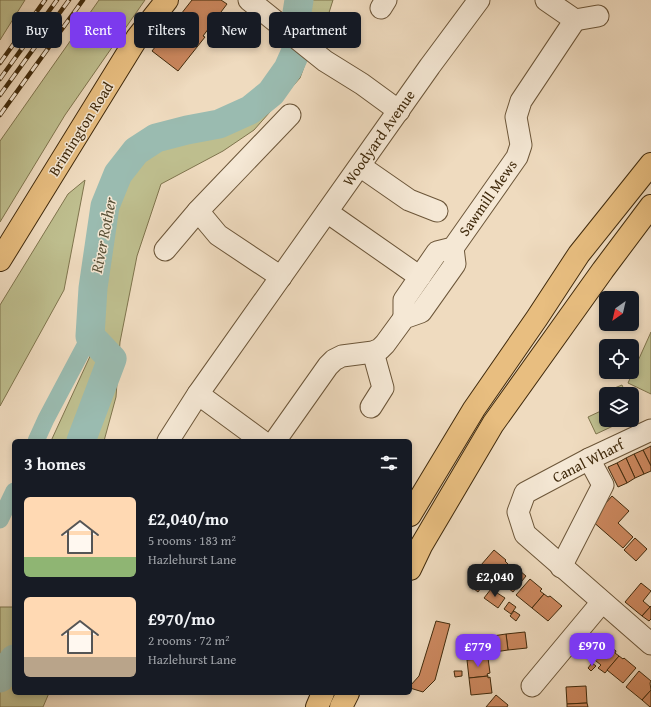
<!DOCTYPE html>
<html lang="en">
<head>
<meta charset="utf-8">
<style>
  body { margin:0; font-family:"Gentium Book Plus",serif; background:#20242c; color:#f1f3f6; height:100vh; display:flex; flex-direction:column; font-size:15px; white-space:nowrap }
  * { box-sizing:border-box; margin:0 }
  p { font-size:13px; color:#9ea1a6 }
  .icon { flex:none; width:22px; height:22px; fill:none; stroke:currentColor; stroke-width:2; stroke-linecap:round; stroke-linejoin:round }
  .map { position:relative; flex:1; overflow:hidden }
  .drawer { position:absolute; left:12px; top:439px; width:400px; height:256px; display:flex; flex-direction:column; background:#171b24; border-radius:6px; box-shadow:0 2px 6px #0003 }
  .drawer>* { flex:none }
  .top-card { position:absolute; left:12px; top:12px; width:400px; height:36px; display:flex; gap:8px }
  .needle { width:26px; rotate:214deg }
  .controls { position:absolute; left:599px; top:291px; display:grid; gap:8px }
  .controls a { display:grid; place-items:center; width:40px; height:40px; border-radius:6px; background:#171b24; box-shadow:0 2px 6px #0003; font-size:20px }
  .price { position:absolute; translate:-50% -34px; padding:0 9px; border-radius:8px; background:#7c3aed; color:#fff; font-size:13px; line-height:26px; filter:drop-shadow(0 1px 2px #0008) }
  .price::after { content:''; position:absolute; left:50%; top:24px; width:12px; height:9px; margin-left:-6px; background:inherit; clip-path:polygon(0 0,100% 0,50% 100%) }
  .price.current { background:#222; color:#fff }
  ul { padding:0; list-style:none }
  li { display:flex; align-items:center; gap:12px; height:100px; padding:0 12px }
  li span { display:grid; place-items:center; flex:none; width:112px; height:80px; border-radius:6px; color:#555 }
  li>.icon { margin-inline-start:auto }
  span .icon { width:48px; height:48px; fill:#fffc; stroke-width:1 }
  li b { font-size:17px }
  h2 { display:flex; justify-content:space-between; align-items:center; height:48px; padding:0 12px; font-size:17px }
  .chip { padding:0 14px; border-radius:6px; background:#171b24; box-shadow:0 2px 6px #0003; font-size:14px; line-height:36px }
  .chip.current { background:#7c3aed; color:#fff }
  .map>svg:first-child { display:block }
  .green { fill:#bebe8e; stroke:#7f744d }
  .lines { fill:none; stroke-linecap:round; stroke-linejoin:round }
  .canal { stroke:#9abbb0; stroke-width:17 }
  .river { stroke:#9abbb0; stroke-width:29 }
  .building { fill:#cc885f; stroke:#402a0c }
  .minor-casing { stroke:#6c5639; stroke-width:23 }
  .major-casing { stroke:#402a0c; stroke-width:24 }
  .highway-casing { stroke:#402a0c; stroke-width:24 }
  .minor { stroke:#f5e8d5; stroke-width:21 }
  .major { stroke:#e8be80; stroke-width:22 }
  .highway { stroke:#e8be80; stroke-width:22 }
  .rail-casing { stroke:#402a0c; stroke-width:4.5 }
  .rail { stroke:#f5e8d5; stroke-width:3; stroke-dasharray:9; stroke-linecap:butt }
  .labels { text-anchor:middle; stroke-width:3; stroke-linejoin:round; paint-order:stroke }
  .street-label { font-size:15px; fill:#402a0c; stroke:#f5e8d5 }
  .water-label { font-size:16px; font-style:italic; fill:#564e35; stroke:#f5e8d5 }
</style>
</head>
<body>
<div class="map">
<svg width="651" height="707" viewBox="0 0 651 707">
  <rect width="100%" height="100%" fill="#efdbbf"/>
  <filter id="stains"><feTurbulence type="fractalNoise" baseFrequency=".005" numOctaves="4"/><feColorMatrix values="0 0 0 0 .2 0 0 0 0 .09 0 0 0 0 .02 0 0 0 .5 -.17"/></filter>
  <radialGradient id="worn" r=".72"><stop offset=".6" stop-color="#630" stop-opacity="0"/><stop offset="1" stop-color="#630" stop-opacity=".3"/></radialGradient>
  <g class="green">
    <polygon points="0,0 25,0 0,40"/>
    <polygon points="99,0 145,0 65,115 0,222 0,141"/>
    <polygon points="306,0 333,0 320,41 305,34"/>
    <polygon points="300,59 306,61 300,78 254,130 223,151 161,184 137,256 120,342 116,397 104,441 51,441 92,352 106,249 124,181 157,148 216,134 266,109"/>
    <polygon points="85,180 64,290 0,406 0,305 68,194"/>
    <polygon points="651,332 651,394 628,383"/>
    <polygon points="622,385 626,394 606,394 606,420 626,420 596,434 588,417 603,410 607,391"/>
    <polygon points="0,607 14,607 14,693 49,693 43,707 0,707"/>
  </g>
  <g class="lines">
    <g class="canal">
      <polyline points="36,441 46,419 90,336"/>
      <polyline points="0,520 14,491"/>
    </g>
    <g class="river">
      <polyline points="81,441 112,359 90,336 93,288 105,206 118,174 136,151 156,138 187,130 219,124 250,110 271,93 288,69 296,51 296,19 299,0"/>
      <polyline points="0,678 14,659"/>
    </g>
  </g>
  <g class="building">
    <polygon points="192,0 221,0 227,4 203,36 205,37 178,71 152,51"/>
    <polygon points="651,446 651,466 643,450"/>
    <polygon points="643,450 651,466 651,471 644,474 634,454"/>
    <polygon points="634,454 644,474 635,478 626,458"/>
    <polygon points="626,458 635,478 627,483 617,463"/>
    <polygon points="617,463 627,483 618,487 608,467"/>
    <polygon points="612,496 629,511 618,523 633,537 623,548 591,520"/>
    <polygon points="635,538 647,549 636,561 624,550"/>
    <polygon points="494,550 506,560 505,561 509,565 497,579 481,565"/>
    <polygon points="509,565 513,568 514,566 526,576 513,592 497,579"/>
    <polygon points="474,579 483,585 478,592 469,585"/>
    <polygon points="530,579 542,589 540,591 544,594 532,608 516,595"/>
    <polygon points="641,583 651,591 643,601 650,607 642,616 625,602"/>
    <polygon points="491,589 505,598 498,608 484,598"/>
    <polygon points="544,594 548,597 550,596 562,606 548,621 532,608"/>
    <polygon points="509,602 516,607 511,614 504,609"/>
    <polygon points="651,606 651,619 649,621 642,616"/>
    <polygon points="514,611 520,615 516,621 510,616"/>
    <polygon points="436,621 450,624 435,680 423,692 410,688 410,686 419,676"/>
    <polygon points="525,632 527,648 508,650 506,634"/>
    <polygon points="506,634 508,650 488,653 486,637"/>
    <polygon points="604,641 616,651 615,653 619,656 605,673 598,668 601,665 591,657"/>
    <polygon points="619,656 623,659 624,658 636,668 623,683 607,670"/>
    <polygon points="488,658 490,673 487,674 488,676 469,678 467,660"/>
    <polygon points="592,663 596,666 591,671 588,668"/>
    <polygon points="454,671 462,671 462,676 455,677"/>
    <polygon points="639,671 651,681 650,683 651,690 642,700 626,687"/>
    <polygon points="488,676 488,678 490,677 492,693 471,695 469,678"/>
    <polygon points="586,686 587,703 567,704 566,687"/>
    <polygon points="651,690 651,707 650,707 642,700"/>
    <polygon points="496,695 508,705 507,707 486,707"/>
    <polygon points="587,703 588,707 567,707 567,704"/>
  </g>
  <g class="lines">
    <defs>
      <g id="minor">
        <polyline points="249,0 325,61 362,84 399,111"/>
        <polyline points="546,0 575,20 598,16"/>
        <polyline points="381,8 386,0"/>
        <polyline points="360,166 409,200 437,211"/>
        <polyline points="327,212 420,277"/>
        <polyline points="165,250 198,211"/>
        <polyline points="281,277 218,235 198,211 290,115"/>
        <polyline points="404,318 404,300 437,252 453,248 517,157 521,145 516,117 521,101 575,20"/>
        <polyline points="198,394 262,441"/>
        <polyline points="371,407 383,388 373,352"/>
        <polyline points="651,430 589,459 525,493 518,512 525,534 651,644"/>
        <polyline points="168,441 198,394 430,66 479,0"/>
        <polyline points="275,441 328,366 334,360 342,356 373,352 380,349 385,344 404,318 421,312 455,264 453,248"/>
        <polyline points="561,567 603,485 589,459"/>
        <polyline points="532,686 602,602"/>
      </g>
      <polyline id="major" points="0,260 137,38 167,0"/>
      <g id="highway">
        <polyline points="410,515 474,409 537,318 579,254 651,164"/>
        <polyline points="410,569 421,546 493,424 603,270 651,206"/>
        <polyline points="317,707 323,693"/>
        <polyline points="341,707 348,693"/>
      </g>
    </defs>
    <use href="#minor" class="minor-casing"/>
    <use href="#major" class="major-casing"/>
    <use href="#highway" class="highway-casing"/>
    <use href="#minor" class="minor"/>
    <use href="#major" class="major"/>
    <use href="#highway" class="highway"/>
    <defs>
      <g id="rail">
        <polyline points="0,63 45,0"/>
        <polyline points="0,79 57,0"/>
        <polyline points="0,95 69,0"/>
        <polyline points="0,115 83,0"/>
      </g>
    </defs>
    <use href="#rail" class="rail-casing"/>
    <use href="#rail" class="rail"/>
  </g>
  <g class="labels">
    <g class="street-label">
      <text transform="translate(81 129) rotate(-58)" y="5">Brimington Road</text>
      <text transform="translate(379 138) rotate(-55)" y="5">Woodyard Avenue</text>
      <text transform="translate(488 198) rotate(-55)" y="5">Sawmill Mews</text>
      <text transform="translate(588 461) rotate(-27)" y="5">Canal Wharf</text>
    </g>
    <g class="water-label">
      <text transform="translate(103 235) rotate(-79)" y="6">River Rother</text>
    </g>
  </g>
  <rect width="100%" height="100%" filter="url(#stains)"/>
  <rect width="100%" height="100%" fill="url(#worn)"/>
</svg>
<div class="controls">
<a><svg class="needle" viewBox="-14 -14 28 28"><path d="M0-13l5 13h-10z" fill="#e53935"/><path d="M0 13l5-13h-10z" fill="#9ea1a6"/></svg></a>
<a><svg class="icon" aria-label="locate" viewBox="0 0 24 24"><circle cx="12" cy="12" r="6"/><path d="M12 2v4M12 18v4M2 12h4M18 12h4"/></svg></a>
<a><svg class="icon" aria-label="layers" viewBox="0 0 24 24"><path d="M12 4l9 5-9 5-9-5zM3 14l9 5 9-5"/></svg></a>
</div>
<b class="price current" style="left:495px;top:598px">£2,040</b>
<b class="price" style="left:592px;top:667px">£970</b>
<b class="price" style="left:478px;top:668px">£779</b>
<div class="top-card">
<a class="chip">Buy</a>
<a class="chip current">Rent</a>
<a class="chip">Filters</a>
<a class="chip">New</a>
<a class="chip">Apartment</a>
</div>
<section class="drawer">
<h2>3 homes<svg class="icon" aria-label="filters" viewBox="0 0 24 24"><path d="M4 7h16M4 17h16"/><circle cx="9" cy="7" r="2"/><circle cx="15" cy="17" r="2"/></svg></h2>
<ul>
<li><span style="background:linear-gradient(#ffd9b3 75%,#8fb573 0)"><svg class="icon" aria-label="home" viewBox="0 0 24 24"><path d="M3 11l9-7 9 7M6 9v11h12V9"/></svg></span><div><b>£2,040/mo</b><p>5 rooms · 183 m²</p><p>Hazlehurst Lane</p></div></li>
<li><span style="background:linear-gradient(#ffd9b3 75%,#b9a48a 0)"><svg class="icon" aria-label="home" viewBox="0 0 24 24"><path d="M3 11l9-7 9 7M6 9v11h12V9"/></svg></span><div><b>£970/mo</b><p>2 rooms · 72 m²</p><p>Hazlehurst Lane</p></div></li>
</ul>
</section>
</div>
</body>
</html>
